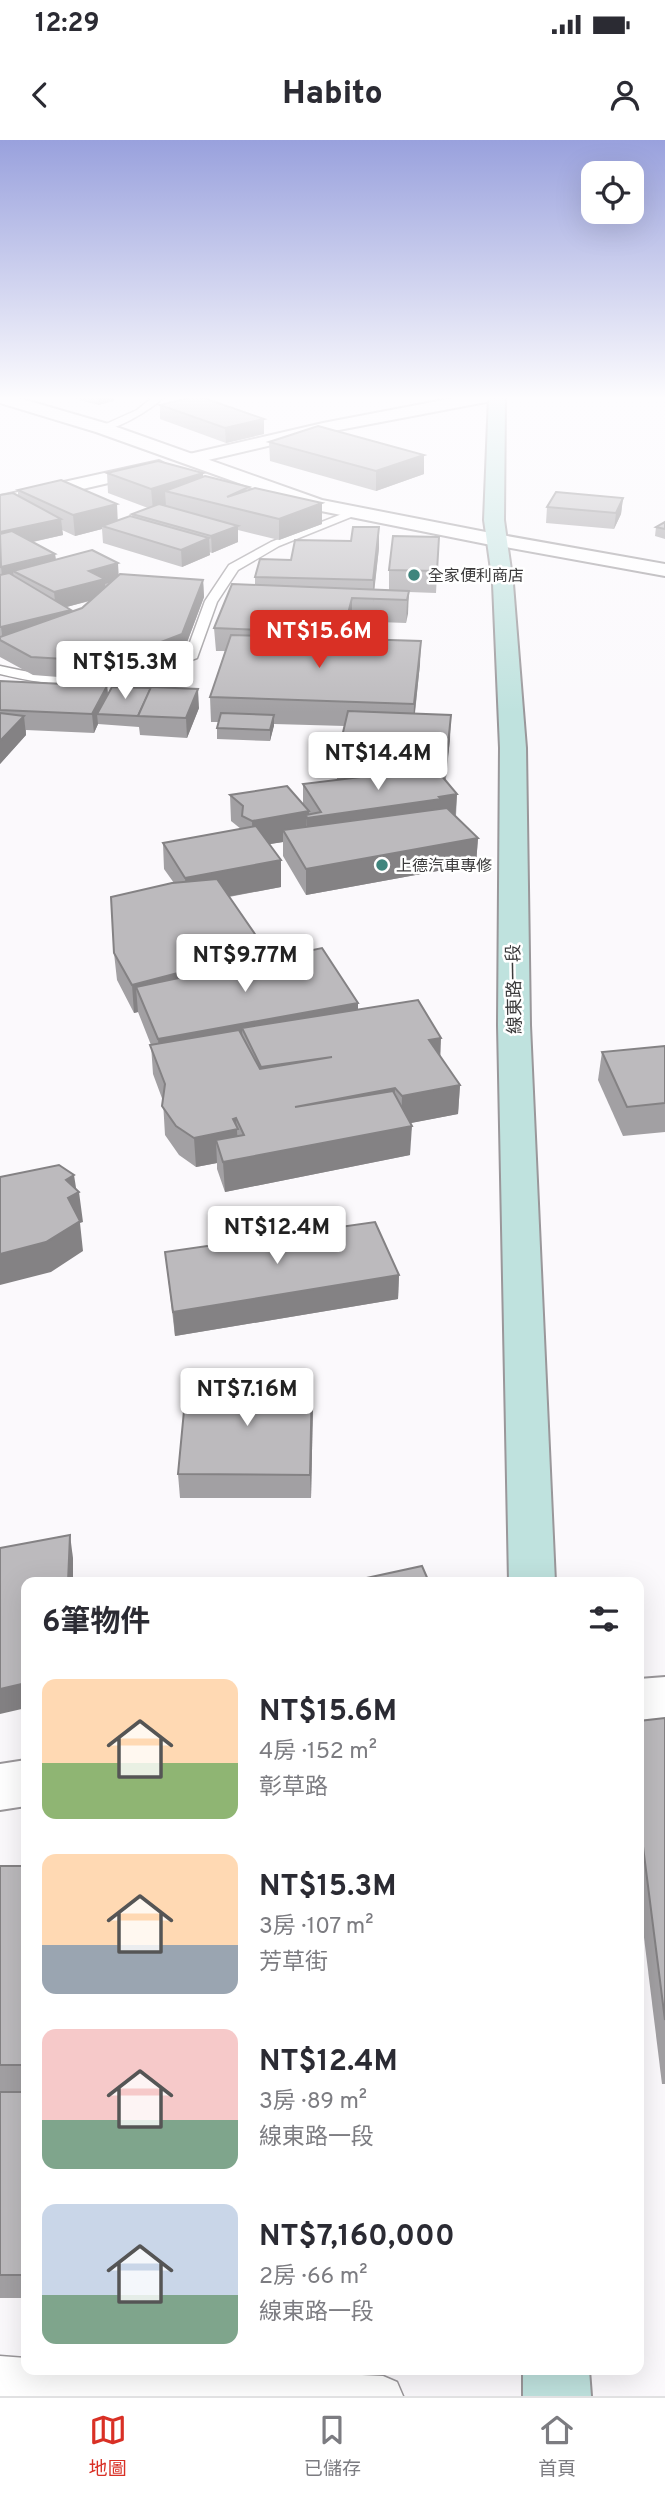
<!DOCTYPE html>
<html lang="zh-TW">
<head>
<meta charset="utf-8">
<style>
  body { margin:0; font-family:Overpass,"Noto Sans TC",sans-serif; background:#f2f2f3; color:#2b2b33; height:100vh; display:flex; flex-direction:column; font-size:26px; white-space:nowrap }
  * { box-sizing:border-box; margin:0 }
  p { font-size:23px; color:#7c7c81 }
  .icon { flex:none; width:38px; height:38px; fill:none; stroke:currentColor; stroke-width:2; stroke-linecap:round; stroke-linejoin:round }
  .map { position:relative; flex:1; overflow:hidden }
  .sheet { position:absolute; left:21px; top:1437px; width:623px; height:798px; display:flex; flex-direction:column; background:#fff; border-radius:14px; box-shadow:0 7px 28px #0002 }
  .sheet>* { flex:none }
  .fabs { position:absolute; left:581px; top:21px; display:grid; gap:14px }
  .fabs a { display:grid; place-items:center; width:63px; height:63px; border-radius:14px; background:#fff; box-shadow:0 7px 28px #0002; font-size:35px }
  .price { position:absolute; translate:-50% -60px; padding:0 16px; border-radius:7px; background:#fff; color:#222; font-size:23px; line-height:46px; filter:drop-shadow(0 2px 4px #0008) }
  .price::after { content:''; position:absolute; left:50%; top:42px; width:21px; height:16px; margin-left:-10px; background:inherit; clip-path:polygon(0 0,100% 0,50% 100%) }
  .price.active { background:#d93025; color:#fff }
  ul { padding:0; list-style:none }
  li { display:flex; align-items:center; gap:21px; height:175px; padding:0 21px }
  li span { display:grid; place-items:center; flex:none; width:196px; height:140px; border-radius:14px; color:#555 }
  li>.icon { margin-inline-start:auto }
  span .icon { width:84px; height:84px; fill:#fffc; stroke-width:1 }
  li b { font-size:30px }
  h2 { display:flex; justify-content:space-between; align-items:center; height:84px; padding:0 21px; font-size:30px }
  .status { display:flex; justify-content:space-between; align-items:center; height:49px; padding:0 35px; background:#fff; direction:ltr }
  .status svg { height:19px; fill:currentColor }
  header { display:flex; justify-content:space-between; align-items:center; height:91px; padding:0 21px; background:#fff; font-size:32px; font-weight:800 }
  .tab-bar { display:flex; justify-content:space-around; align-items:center; height:98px; border-top:2px solid #e1e1e2; background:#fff; font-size:19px; color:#7c7c81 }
  .tab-bar a { display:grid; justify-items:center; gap:4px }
  .tab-bar .active { color:#d93025 }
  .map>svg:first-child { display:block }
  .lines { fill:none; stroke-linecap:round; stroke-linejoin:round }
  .service-casing { stroke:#9a979a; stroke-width:3 }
  .minor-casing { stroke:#9a979a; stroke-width:4 }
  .tertiary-casing { stroke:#9a979a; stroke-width:4 }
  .secondary-casing { stroke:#9a979a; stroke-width:4 }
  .service { fill:#fff; fill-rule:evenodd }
  .minor { fill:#fff; fill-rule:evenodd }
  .tertiary { fill:#fff; fill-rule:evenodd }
  .secondary { fill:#bfe2de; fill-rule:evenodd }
  .wall { fill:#a2a0a3; fill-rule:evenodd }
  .shaded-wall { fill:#848284 }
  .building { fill:#bcbabd; stroke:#848284; stroke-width:2 }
  .poi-dot { fill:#3f857d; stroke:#fff; stroke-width:2.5 }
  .labels { text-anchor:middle; stroke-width:5; stroke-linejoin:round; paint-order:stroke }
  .far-poi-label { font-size:16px; fill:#3c3b3c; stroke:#fff; text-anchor:start }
  .street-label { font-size:18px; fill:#3c3b3c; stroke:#fff }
</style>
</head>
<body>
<div class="status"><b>12:29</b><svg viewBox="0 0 49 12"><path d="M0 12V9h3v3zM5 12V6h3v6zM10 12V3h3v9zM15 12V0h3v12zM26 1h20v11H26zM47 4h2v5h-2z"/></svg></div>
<header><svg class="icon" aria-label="back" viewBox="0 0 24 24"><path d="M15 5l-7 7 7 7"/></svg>Habito<svg class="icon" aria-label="person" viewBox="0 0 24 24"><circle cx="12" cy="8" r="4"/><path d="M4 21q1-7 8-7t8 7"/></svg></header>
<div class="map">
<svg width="665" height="2256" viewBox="0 0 665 2256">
  <rect width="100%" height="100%" fill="#fbf9fc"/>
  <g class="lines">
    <defs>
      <g id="service">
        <path d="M153,257H164C153,268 110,296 97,288L137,270Z"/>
        <path d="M352,370L356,371V375L279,406L238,430L217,462L197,518C178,525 160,534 140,539C94,551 46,545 0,534V526C44,536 91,543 135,532C153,527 169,519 186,513L205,461L229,425L271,402Z"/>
        <polygon points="0,2216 26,2218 26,2230 257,2230 383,2236 397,2242 403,2256 0,2256"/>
      </g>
      <g id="minor">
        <polygon points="459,257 494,257 486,262 323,293 191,324 182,319 185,315 323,283"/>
        <polygon points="496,394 665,424 665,436 489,404 486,400 489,396"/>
        <polygon points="665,1537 665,1579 639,1581 639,1539"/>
        <polygon points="26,1620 26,1666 0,1670 0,1624"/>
      </g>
      <g id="tertiary">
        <polygon points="0,257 15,257 108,284 322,360 496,394 503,396 506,400 503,404 496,406 311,369 96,292 0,263"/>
        <polygon points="159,321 168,326 165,330 0,368 0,356"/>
      </g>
      <g id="secondary">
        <polygon points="489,257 505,257 504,380 513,444 526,608 530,885 555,1442 509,1442 498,885 500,608 493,444 484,380"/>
        <polygon points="523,2230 589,2230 591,2256 523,2256"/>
      </g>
    </defs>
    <use href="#service" class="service-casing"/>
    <use href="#minor" class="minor-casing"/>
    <use href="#tertiary" class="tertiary-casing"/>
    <use href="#secondary" class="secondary-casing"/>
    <use href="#service" class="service"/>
    <use href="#minor" class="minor"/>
    <use href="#tertiary" class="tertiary"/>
    <use href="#secondary" class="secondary"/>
  </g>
  <g class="wall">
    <polygon points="69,257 114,257 114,261 98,265"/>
    <polygon points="160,265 264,294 226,303 160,279"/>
    <polygon points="269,302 424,315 424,334 376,351 270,321"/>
    <path d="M107,333L203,337L249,350L322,363V384L279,400L238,390V402L212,413L209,412L210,415L182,427L103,403L102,389L75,396L62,390L63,395L33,402L55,414L56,420L119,435L203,440L204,457L183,513L131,532L84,539L33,535L0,517V355H18V350L118,380L132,377V374L148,368L108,353ZM90,461L82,468L71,472V470L66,467Z"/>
    <polygon points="623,358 621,374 614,389 546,383 547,367"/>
    <polygon points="665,382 665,399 655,396 656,387"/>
    <polygon points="439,397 436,453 409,452 406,483 352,481 347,499 420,524 415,573 450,599 445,641 457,654 456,676 478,698 476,724 306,755 283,716 283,702 269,704 281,747 229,757 268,820 440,917 460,945 458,974 410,983 410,1015 225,1052 217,1029 217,1023 196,1027 179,1015 165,995 163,961 153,934 151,905 138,872 134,873 117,840 114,813 174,743 164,729 163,703 241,689 231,681 230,655 303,664 303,644 337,640 337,618 345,586 274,584 270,601 217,599 217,588 219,582 211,582 210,557 225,511 216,511 214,488 255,445 255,437 291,420 379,408 374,450 389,450 389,430"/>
    <polygon points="0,541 107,546 108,554 199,568 187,598 140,595 139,587 98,584 94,593 26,590 26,595 0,624"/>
    <polygon points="665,906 665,992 623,996 598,940 602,912"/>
    <polygon points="165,1112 399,1135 398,1159 175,1196"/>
    <polygon points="313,1264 311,1358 180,1358 178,1334"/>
    <polygon points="665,1578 665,1944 662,1944 639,1757 639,1581"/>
    <rect x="0" y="1726" width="26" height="225"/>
    <rect x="0" y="1952" width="26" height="206"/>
  </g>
  <g class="shaded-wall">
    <polygon points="98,257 114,257 114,261 98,265"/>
    <polygon points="264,279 264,294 226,303 225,288"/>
    <polygon points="424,315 424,334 376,351 376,331"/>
    <polygon points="203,333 204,353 165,351 166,366 153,370 151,349"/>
    <polygon points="623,358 621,374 614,389 616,373"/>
    <polygon points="322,363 322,384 279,400 279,379"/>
    <polygon points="117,364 118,385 102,386 102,389 75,396 73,375"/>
    <polygon points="61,379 63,395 0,409 0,392"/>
    <polygon points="238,386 238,402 212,413 211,396"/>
    <polygon points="379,387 379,408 373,462 373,440"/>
    <polygon points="209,398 210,415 182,427 181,410"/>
    <polygon points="55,414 57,431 13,431 14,442 3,445 1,427"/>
    <polygon points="118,423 119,440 105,444 106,456 56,470 54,452 89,431"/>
    <polygon points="203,440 204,457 183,513 131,532 84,539 82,520"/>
    <polygon points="409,451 408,474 406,483 407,460"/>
    <polygon points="352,458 352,481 343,516 343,493"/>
    <polygon points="71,470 72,488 3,502 1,487"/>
    <polygon points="421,501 420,524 413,589 414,564"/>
    <polygon points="107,546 109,565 97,574 98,584 94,593 92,574"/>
    <polygon points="198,549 199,568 187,598 186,578"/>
    <polygon points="274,575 274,586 270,601 270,590"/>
    <polygon points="451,575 450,599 445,648 446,623"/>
    <polygon points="24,576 26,595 0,624 0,601"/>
    <polygon points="457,654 455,680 307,704 306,675 306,697 283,690 283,702 253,707 252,681 309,671 309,677"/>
    <polygon points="478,698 476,724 306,755 306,729"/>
    <polygon points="281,720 281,747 187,764 185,738"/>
    <polygon points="268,813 268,841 136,847 138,872 134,873 132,845 220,822"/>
    <polygon points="358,863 358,891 242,888 243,912 160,927 158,899"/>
    <polygon points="441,898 440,926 429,900"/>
    <polygon points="460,945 458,974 401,985 402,956"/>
    <polygon points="395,948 394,976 295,967"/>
    <polygon points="236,978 239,1018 216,1000 217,1023 196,1027 194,998"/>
    <polygon points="412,986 410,1015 225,1052 223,1022"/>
    <polygon points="74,1035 77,1054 79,1052 83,1082 80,1083 83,1111 51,1132 0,1145 0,1114 66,1040"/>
    <polygon points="399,1135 398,1159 175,1196 173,1172"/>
    <polygon points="312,1241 313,1264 311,1358 310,1335"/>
    <polygon points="70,1395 73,1418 73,1442 68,1442"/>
    <polygon points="26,1543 26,1568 0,1574 0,1549"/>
  </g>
  <g class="building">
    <polygon points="193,257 201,257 264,279 225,288 160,265"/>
    <polygon points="318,286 424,315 376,331 269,302"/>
    <polygon points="158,321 203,333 151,349 107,333"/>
    <polygon points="205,336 249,347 227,357 255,348 322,363 279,379 165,351"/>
    <polygon points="61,340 117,364 73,375 18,350"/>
    <polygon points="556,352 623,358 616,373 547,367"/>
    <polygon points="13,353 61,379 0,392 0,355"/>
    <polygon points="159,364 238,386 211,396 132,374"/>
    <polygon points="130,376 209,398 181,410 102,386"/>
    <polygon points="665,382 665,389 656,387"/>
    <polygon points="353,387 379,387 373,440 255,437 260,419 291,420 295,400 351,401"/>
    <polygon points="12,391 55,414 1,427 0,394"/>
    <polygon points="393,396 439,397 437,431 389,430"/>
    <polygon points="92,410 118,423 89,431 105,439 54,452 13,431"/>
    <polygon points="9,433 71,470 1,487 0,487 0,435"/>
    <polygon points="120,434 203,440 182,494 130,514 82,520 31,517 0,500 0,497 82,468"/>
    <polygon points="232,444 409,451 407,460 352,458 343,493 214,488"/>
    <polygon points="231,495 421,501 414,564 210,557"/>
    <polygon points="0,541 107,546 92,574 0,570"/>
    <polygon points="112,547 151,548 138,576 97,574"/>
    <polygon points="151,547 198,549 186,578 138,576"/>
    <polygon points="348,571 451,575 446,623 337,618"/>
    <polygon points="0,573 24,576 0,601"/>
    <polygon points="221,573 274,575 270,590 217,588"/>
    <polygon points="435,628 457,654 439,657 441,659 307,678 306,675 321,672 303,644"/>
    <polygon points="287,646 309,671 252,681 242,676 243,666 230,655"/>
    <polygon points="447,668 478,698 306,729 283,690"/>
    <polygon points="256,686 281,720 185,738 163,703"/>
    <polygon points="217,739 268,813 220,822 132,845 114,813 111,757 172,743"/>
    <polygon points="322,808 358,863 158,899 136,847"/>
    <polygon points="418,860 441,898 429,900 460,945 402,956 395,948 295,967 393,951 412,986 223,1022 216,1000 244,995 236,978 233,979 238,989 194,998 176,986 162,966 165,944 150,905 239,890 260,929 332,917 261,927 242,888"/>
    <polygon points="665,906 665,963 627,967 602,912"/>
    <polygon points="59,1025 74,1035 66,1040 79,1052 68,1058 80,1081 46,1102 0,1114 0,1037"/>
    <polygon points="375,1082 399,1135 173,1172 165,1112"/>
    <polygon points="187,1239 312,1241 310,1335 178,1334"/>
    <polygon points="70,1395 68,1442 26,1442 26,1543 0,1549 0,1408"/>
    <polygon points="422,1426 429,1442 348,1442"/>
    <polygon points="665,1578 665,1880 639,1675 639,1581"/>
    <rect x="0" y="1726" width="26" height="199"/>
    <rect x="0" y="1952" width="26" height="183"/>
  </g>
  <linearGradient id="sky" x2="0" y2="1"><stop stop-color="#99a1dd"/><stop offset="0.45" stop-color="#fdfcfe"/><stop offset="1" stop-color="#fdfcfe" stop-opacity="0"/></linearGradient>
  <rect width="665" height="573" fill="url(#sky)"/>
  <g class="poi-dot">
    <circle cx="414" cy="435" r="7"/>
    <circle cx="382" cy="725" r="7"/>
  </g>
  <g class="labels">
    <g class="far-poi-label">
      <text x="428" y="441">全家便利商店</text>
      <text x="396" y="731">上德汽車專修</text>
    </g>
    <g class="street-label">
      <text transform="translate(514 849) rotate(-91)" y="6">線東路一段</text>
    </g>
  </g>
</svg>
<div class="fabs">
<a><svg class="icon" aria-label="locate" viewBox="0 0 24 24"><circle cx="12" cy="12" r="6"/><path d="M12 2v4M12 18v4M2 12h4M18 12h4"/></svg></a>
</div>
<b class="price active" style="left:319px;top:530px">NT$15.6M</b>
<b class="price" style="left:125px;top:561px">NT$15.3M</b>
<b class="price" style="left:378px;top:652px">NT$14.4M</b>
<b class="price" style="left:245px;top:854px">NT$9.77M</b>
<b class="price" style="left:277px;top:1126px">NT$12.4M</b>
<b class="price" style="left:247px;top:1288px">NT$7.16M</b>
<section class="sheet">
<h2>6筆物件<svg class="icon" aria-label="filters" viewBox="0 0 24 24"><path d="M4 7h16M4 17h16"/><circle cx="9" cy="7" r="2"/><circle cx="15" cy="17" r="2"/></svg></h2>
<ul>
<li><span style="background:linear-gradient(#ffd9b3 60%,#8fb573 0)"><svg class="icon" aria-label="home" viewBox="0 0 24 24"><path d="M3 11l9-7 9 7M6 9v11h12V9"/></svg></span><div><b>NT$15.6M</b><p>4房 · 152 m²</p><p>彰草路</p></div></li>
<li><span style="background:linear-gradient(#ffd9b3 65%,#9aa5b1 0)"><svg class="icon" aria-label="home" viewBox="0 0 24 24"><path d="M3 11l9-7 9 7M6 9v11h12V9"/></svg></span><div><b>NT$15.3M</b><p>3房 · 107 m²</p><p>芳草街</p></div></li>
<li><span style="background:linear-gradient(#f6c9c9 65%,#7fa58c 0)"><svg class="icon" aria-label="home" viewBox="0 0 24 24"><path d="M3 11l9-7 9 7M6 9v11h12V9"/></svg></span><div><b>NT$12.4M</b><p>3房 · 89 m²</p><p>線東路一段</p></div></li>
<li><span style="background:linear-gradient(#c9d6e8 65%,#7fa58c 0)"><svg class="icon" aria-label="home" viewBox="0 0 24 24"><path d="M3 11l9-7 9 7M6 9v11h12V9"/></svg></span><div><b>NT$7,160,000</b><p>2房 · 66 m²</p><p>線東路一段</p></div></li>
</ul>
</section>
</div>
<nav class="tab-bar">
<a class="active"><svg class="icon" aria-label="map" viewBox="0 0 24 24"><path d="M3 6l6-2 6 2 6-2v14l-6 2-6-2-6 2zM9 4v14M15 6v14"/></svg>地圖</a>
<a><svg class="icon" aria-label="saved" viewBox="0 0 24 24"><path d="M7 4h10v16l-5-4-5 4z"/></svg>已儲存</a>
<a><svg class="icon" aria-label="home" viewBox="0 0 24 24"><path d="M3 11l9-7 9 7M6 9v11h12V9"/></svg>首頁</a>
</nav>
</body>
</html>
